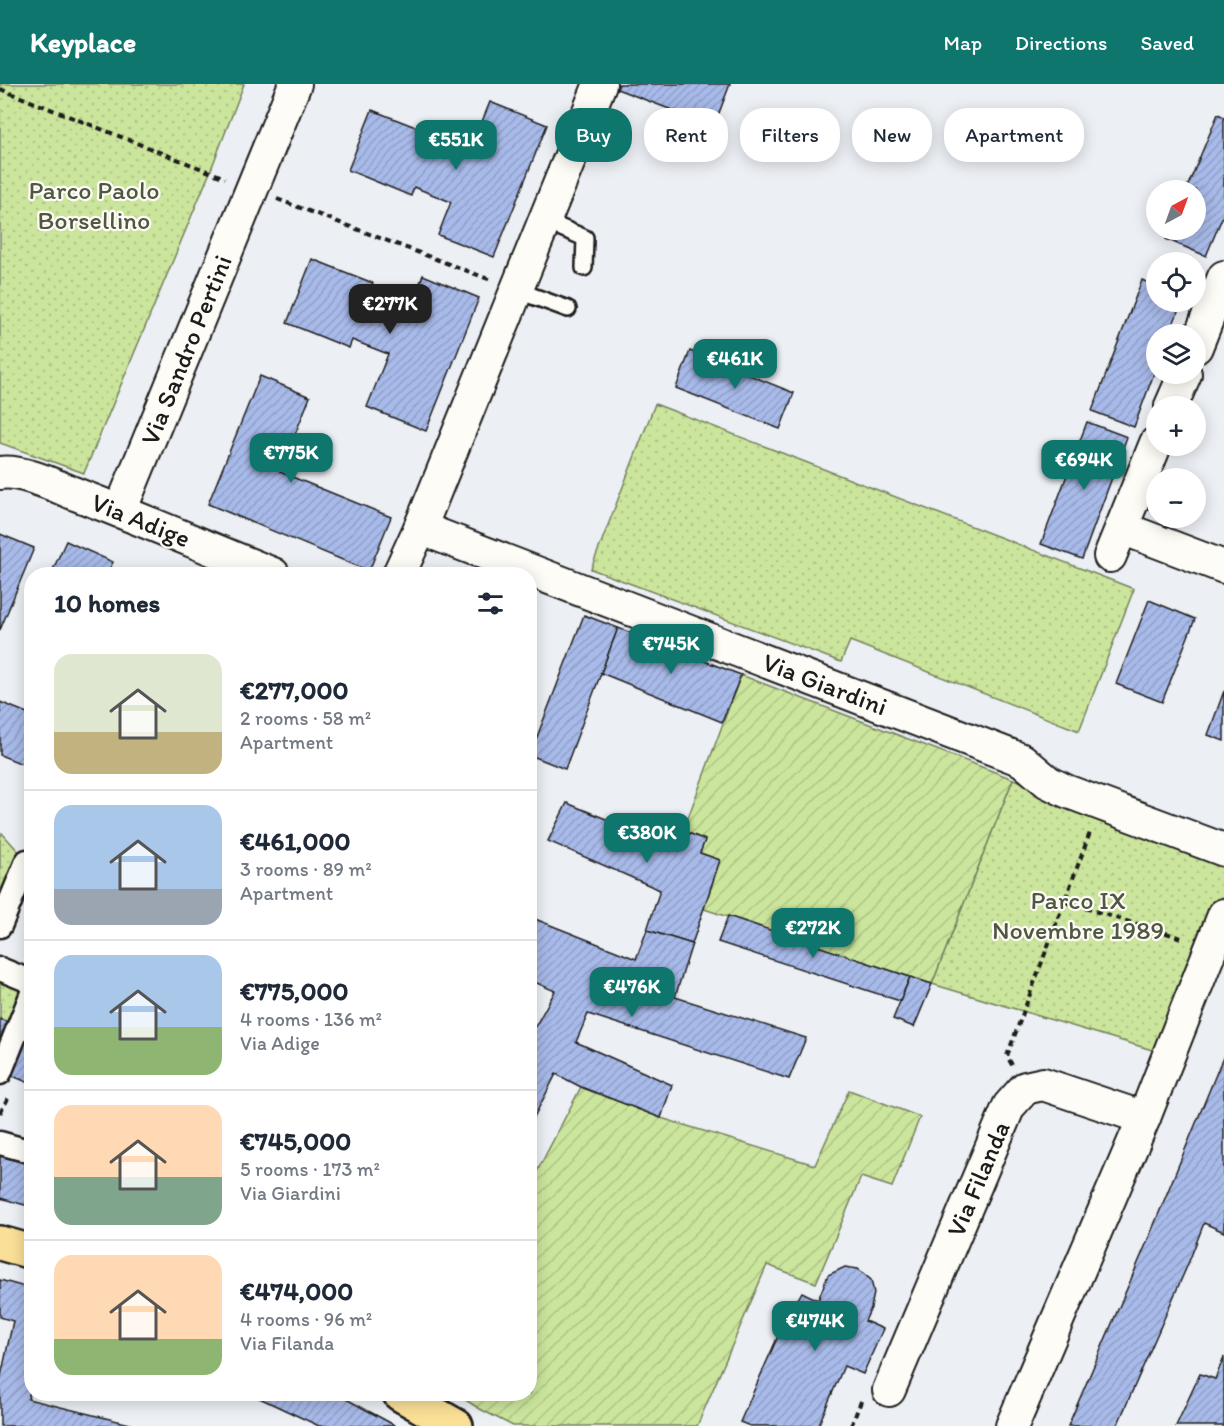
<!DOCTYPE html>
<html lang="en">
<head>
<meta charset="utf-8">
<style>
  body { margin:0; font-family:Itim,sans-serif; background:#f2f2f3; color:#1f2937; height:100vh; display:flex; flex-direction:column; font-size:22px; white-space:nowrap }
  * { box-sizing:border-box; margin:0 }
  p { font-size:20px; color:#747a83 }
  .icon { flex:none; width:33px; height:33px; fill:none; stroke:currentColor; stroke-width:2; stroke-linecap:round; stroke-linejoin:round }
  .map { position:relative; flex:1; overflow:hidden }
  .side { position:absolute; left:24px; top:483px; width:513px; height:834px; display:flex; flex-direction:column; background:#fff; border-radius:24px; box-shadow:0 3px 15px #0003 }
  .side>* { flex:none }
  .top-card { position:absolute; left:555px; top:24px; width:570px; height:54px; display:flex; gap:12px }
  .needle { width:39px; rotate:41deg }
  .buttons { position:absolute; left:1146px; top:96px; display:grid; gap:12px }
  .buttons a { display:grid; place-items:center; width:60px; height:60px; border-radius:50%; background:#fff; box-shadow:0 3px 15px #0003; font-size:30px }
  .price { position:absolute; translate:-50% -51px; padding:0 14px; border-radius:12px; background:#0f766e; color:#fff; font-size:20px; line-height:39px; filter:drop-shadow(0 2px 3px #0008) }
  .price::after { content:''; position:absolute; left:50%; top:36px; width:18px; height:14px; margin-left:-9px; background:inherit; clip-path:polygon(0 0,100% 0,50% 100%) }
  .price.current { background:#222; color:#fff }
  ul { padding:0; list-style:none }
  li { display:flex; align-items:center; gap:18px; height:150px; padding:0 30px }
  li+li { border-top:2px solid #e0e1e3 }
  li span { display:grid; place-items:center; flex:none; width:168px; height:120px; border-radius:18px; color:#555 }
  li>.icon { margin-inline-start:auto }
  span .icon { width:72px; height:72px; fill:#fffc; stroke-width:1 }
  li b { font-size:26px }
  h2 { display:flex; justify-content:space-between; align-items:center; height:72px; padding:0 30px; font-size:26px }
  .chip { padding:0 21px; border-radius:24px; background:#fff; box-shadow:0 3px 15px #0003; font-size:21px; line-height:54px }
  .chip.current { background:#0f766e; color:#fff }
  header { display:flex; align-items:center; gap:36px; box-sizing:border-box; height:84px; padding:0 30px; background:#0f766e; color:#fff }
  header strong { font-size:28px }
  nav { display:flex; gap:33px; margin-inline-start:auto; font-size:21px }
  .map>svg:first-child { display:block }
  .grass { fill:url(#grass-dots); stroke:#74805c; stroke-width:1.5 }
  .garden { fill:url(#garden-furrows); stroke:#74805c; stroke-width:1.5 }
  .building { fill:url(#building-hatch); stroke:#1c1c1c; stroke-width:1.5 }
  .lines { fill:none; stroke-linecap:round; stroke-linejoin:round }
  .service-casing { stroke:#1c1c1c; stroke-width:20 }
  .pedestrian-casing { stroke:#1c1c1c; stroke-width:27 }
  .minor-casing { stroke:#1c1c1c; stroke-width:36 }
  .primary-casing { stroke:#1c1c1c; stroke-width:38 }
  .path { stroke:#1c1c1c; stroke-width:4; stroke-dasharray:6 4.5; stroke-linecap:butt }
  .service { stroke:#fdfcf7; stroke-width:15 }
  .pedestrian { stroke:#fdfcf7; stroke-width:22 }
  .minor { stroke:#fdfcf7; stroke-width:32 }
  .primary { stroke:#fadf96; stroke-width:33 }
  .labels { text-anchor:middle; stroke-width:4.5; stroke-linejoin:round; paint-order:stroke }
  .park-label { font-size:26px; fill:#515842; stroke:#fdfcf7 }
  .street-label { font-size:26px; fill:#1c1c1c; stroke:#fdfcf7 }
</style>
</head>
<body>
<header>
<strong>Keyplace</strong>
<nav><a>Map</a><a>Directions</a><a>Saved</a></nav>
</header>
<div class="map">
<svg width="1224" height="1342" viewBox="0 0 1224 1342">
  <defs>
    <pattern id="grass-dots" width="8" height="8" patternUnits="userSpaceOnUse" patternTransform="scale(1.5)"><rect width="8" height="8" fill="#cbe59c"/><path d="M2 2h.1M6 6h.1" fill="none" stroke="#aec486" stroke-width="1.8" stroke-linecap="round"/></pattern>
    <pattern id="garden-furrows" width="10" height="10" patternUnits="userSpaceOnUse" patternTransform="scale(1.5)"><rect width="10" height="10" fill="#cbe59c"/><path d="M-1 1l2-2M0 10L10 0M9 11l2-2" fill="none" stroke="#aec486"/></pattern>
    <pattern id="building-hatch" width="6" height="6" patternUnits="userSpaceOnUse" patternTransform="scale(1.5)"><rect width="6" height="6" fill="#a8bae9"/><path d="M-1 1l2-2M0 6l6-6M5 7l2-2" fill="none" stroke="#909fc7"/></pattern>
  </defs>
  <rect width="100%" height="100%" fill="#eceff4"/>
  <filter id="ink" filterUnits="userSpaceOnUse"><feTurbulence type="fractalNoise" baseFrequency=".0167" numOctaves="2"/><feDisplacementMap in="SourceGraphic" scale="12" xChannelSelector="R" yChannelSelector="G"/><feConvolveMatrix kernelMatrix="1 2 1 2 8 2 1 2 1" color-interpolation-filters="sRGB"/></filter>
  <g filter="url(#ink)">
    <g class="grass">
      <polygon points="0,0 244,0 210,88 84,389 0,359"/>
      <polygon points="655,320 1134,505 1079,647 850,557 841,578 591,485"/>
      <polygon points="1013,695 1224,766 1224,831 1169,971 932,900"/>
      <polygon points="2,749 27,777 0,842 0,754"/>
      <polygon points="0,885 31,898 18,942 0,935"/>
    </g>
    <g class="garden">
      <polygon points="741,591 1013,695 932,900 704,825 720,776 700,769 705,756 683,747"/>
      <polygon points="581,1003 661,1034 815,1081 849,1006 920,1033 892,1103 861,1093 816,1199 767,1181 697,1342 513,1342 480,1325 456,1310 530,1310 530,1101"/>
    </g>
    <g class="building">
      <polygon points="619,0 730,0 714,42 617,5"/>
      <polygon points="490,18 547,41 494,173 438,151 451,118 414,103 411,112 348,86 372,26 436,51 433,58 468,72"/>
      <polygon points="1218,30 1224,33 1224,129 1206,172 1166,155 1170,146 1196,146 1196,106 1186,106"/>
      <polygon points="312,175 373,199 369,208 410,225 423,191 479,214 426,347 367,323 388,270 352,256 349,264 287,239"/>
      <polygon points="1142,196 1156,202 1156,218 1182,218 1169,250 1156,250 1156,284 1134,343 1092,327"/>
      <polygon points="690,267 794,309 780,345 676,304"/>
      <polygon points="260,292 310,313 280,388 391,433 369,487 208,420"/>
      <polygon points="1087,338 1127,353 1082,475 1041,460"/>
      <polygon points="0,450 34,464 0,546"/>
      <polygon points="66,457 113,478 107,490 51,490"/>
      <polygon points="1149,516 1195,535 1162,618 1116,600"/>
      <polygon points="584,531 618,544 565,685 530,671"/>
      <polygon points="618,544 741,591 722,638 601,589"/>
      <polygon points="1224,607 1224,657 1208,651"/>
      <polygon points="0,618 32,631 32,684 0,671"/>
      <polygon points="567,719 640,749 646,731 705,756 700,769 720,776 692,860 647,846 660,806 548,757"/>
      <polygon points="728,832 910,893 900,917 718,858"/>
      <polygon points="530,833 636,875 647,846 692,860 675,913 806,954 789,995 588,930 576,958 672,1001 661,1034 581,1003 556,990 530,1041 530,952 555,907 530,896"/>
      <polygon points="910,893 932,900 914,943 893,935"/>
      <polygon points="0,935 18,942 0,987"/>
      <polygon points="15,952 32,958 32,1000 1,987"/>
      <polygon points="1224,971 1224,1148 1204,1139 1188,1180 1117,1342 1068,1342 1147,1158"/>
      <polygon points="0,1059 32,1068 32,1123 0,1114"/>
      <polygon points="845,1183 858,1185 871,1196 874,1209 871,1224 865,1237 883,1245 863,1290 844,1282 818,1342 750,1342 740,1338 778,1252 781,1243 777,1232 783,1218 798,1215 802,1208 818,1216 828,1191"/>
      <polygon points="0,1196 32,1205 32,1299 28,1315 138,1342 0,1342 0,1297 13,1237 0,1233"/>
      <polygon points="1224,1273 1224,1342 1176,1342 1200,1290 1215,1295"/>
      <polygon points="251,1310 337,1310 396,1342 319,1342"/>
    </g>
    <g class="lines">
      <defs>
        <g id="service">
          <polyline points="545,137 585,154 584,184"/>
          <polyline points="516,206 568,225"/>
        </g>
        <g id="pedestrian">
          <polyline points="0,842 27,777 32,780"/>
          <polyline points="0,885 32,898"/>
          <polyline points="0,989 32,909"/>
          <polyline points="0,1059 32,1068"/>
        </g>
        <g id="minor">
          <polyline points="1196,263 1224,193"/>
          <polyline points="1171,322 1185,290"/>
          <path d="M0,389C21,385 58,403 78,411C144,436 208,464 273,490"/>
          <polyline points="120,427 295,0"/>
          <polyline points="420,444 1022,676 1048,698 1066,707 1224,766"/>
          <polyline points="1122,444 1224,483"/>
          <polyline points="1110,472 1156,359"/>
          <polyline points="399,490 420,444 600,0"/>
          <polyline points="889,1306 1009,1022 1025,1004 1043,1000 1144,1034"/>
          <polyline points="1012,1342 1144,1034 1224,831"/>
        </g>
        <g id="primary">
          <polyline points="0,1159 32,1168"/>
          <polyline points="400,1310 456,1342"/>
        </g>
      </defs>
      <use href="#service" class="service-casing"/>
      <use href="#pedestrian" class="pedestrian-casing"/>
      <use href="#minor" class="minor-casing"/>
      <use href="#primary" class="primary-casing"/>
      <g class="path">
        <polyline points="0,5 225,94"/>
        <polyline points="277,115 491,196"/>
        <polyline points="1065,818 1185,855"/>
        <polyline points="1012,981 1007,972 1091,746"/>
        <polyline points="0,1029 10,1011"/>
        <polyline points="851,1342 862,1315"/>
      </g>
      <use href="#service" class="service"/>
      <use href="#pedestrian" class="pedestrian"/>
      <use href="#minor" class="minor"/>
      <use href="#primary" class="primary"/>
    </g>
  </g>
  <g class="labels">
    <g class="park-label">
      <text x="94" y="115">Parco Paolo<tspan x="94" dy="30">Borsellino</tspan></text>
      <text x="1078" y="825">Parco IX<tspan x="1078" dy="30">Novembre 1989</tspan></text>
    </g>
    <g class="street-label">
      <text transform="translate(186 266) rotate(-68)" y="9">Via Sandro Pertini</text>
      <text transform="translate(141 436) rotate(22)" y="9">Via Adige</text>
      <text transform="translate(825 600) rotate(21)" y="9">Via Giardini</text>
      <text transform="translate(978 1095) rotate(-67)" y="9">Via Filanda</text>
    </g>
  </g>
</svg>
<div class="buttons">
<a><svg class="needle" viewBox="-14 -14 28 28"><path d="M0-13l5 13h-10z" fill="#e53935"/><path d="M0 13l5-13h-10z" fill="#747a83"/></svg></a>
<a><svg class="icon" aria-label="locate" viewBox="0 0 24 24"><circle cx="12" cy="12" r="6"/><path d="M12 2v4M12 18v4M2 12h4M18 12h4"/></svg></a>
<a><svg class="icon" aria-label="layers" viewBox="0 0 24 24"><path d="M12 4l9 5-9 5-9-5zM3 14l9 5 9-5"/></svg></a>
<a>+</a>
<a>−</a>
</div>
<b class="price" style="left:456px;top:87px">€551K</b>
<b class="price current" style="left:390px;top:251px">€277K</b>
<b class="price" style="left:735px;top:306px">€461K</b>
<b class="price" style="left:291px;top:400px">€775K</b>
<b class="price" style="left:1084px;top:407px">€694K</b>
<b class="price" style="left:671px;top:591px">€745K</b>
<b class="price" style="left:647px;top:780px">€380K</b>
<b class="price" style="left:813px;top:875px">€272K</b>
<b class="price" style="left:632px;top:934px">€476K</b>
<b class="price" style="left:815px;top:1268px">€474K</b>
<div class="top-card">
<a class="chip current">Buy</a>
<a class="chip">Rent</a>
<a class="chip">Filters</a>
<a class="chip">New</a>
<a class="chip">Apartment</a>
</div>
<section class="side">
<h2>10 homes<svg class="icon" aria-label="filters" viewBox="0 0 24 24"><path d="M4 7h16M4 17h16"/><circle cx="9" cy="7" r="2"/><circle cx="15" cy="17" r="2"/></svg></h2>
<ul>
<li><span style="background:linear-gradient(#dfe7d0 65%,#c2b280 0)"><svg class="icon" aria-label="home" viewBox="0 0 24 24"><path d="M3 11l9-7 9 7M6 9v11h12V9"/></svg></span><div><b>€277,000</b><p>2 rooms · 58 m²</p><p>Apartment</p></div></li>
<li><span style="background:linear-gradient(#a9c7e8 70%,#9aa5b1 0)"><svg class="icon" aria-label="home" viewBox="0 0 24 24"><path d="M3 11l9-7 9 7M6 9v11h12V9"/></svg></span><div><b>€461,000</b><p>3 rooms · 89 m²</p><p>Apartment</p></div></li>
<li><span style="background:linear-gradient(#a9c7e8 60%,#8fb573 0)"><svg class="icon" aria-label="home" viewBox="0 0 24 24"><path d="M3 11l9-7 9 7M6 9v11h12V9"/></svg></span><div><b>€775,000</b><p>4 rooms · 136 m²</p><p>Via Adige</p></div></li>
<li><span style="background:linear-gradient(#ffd9b3 60%,#7fa58c 0)"><svg class="icon" aria-label="home" viewBox="0 0 24 24"><path d="M3 11l9-7 9 7M6 9v11h12V9"/></svg></span><div><b>€745,000</b><p>5 rooms · 173 m²</p><p>Via Giardini</p></div></li>
<li><span style="background:linear-gradient(#ffd9b3 70%,#8fb573 0)"><svg class="icon" aria-label="home" viewBox="0 0 24 24"><path d="M3 11l9-7 9 7M6 9v11h12V9"/></svg></span><div><b>€474,000</b><p>4 rooms · 96 m²</p><p>Via Filanda</p></div></li>
</ul>
</section>
</div>
</body>
</html>
